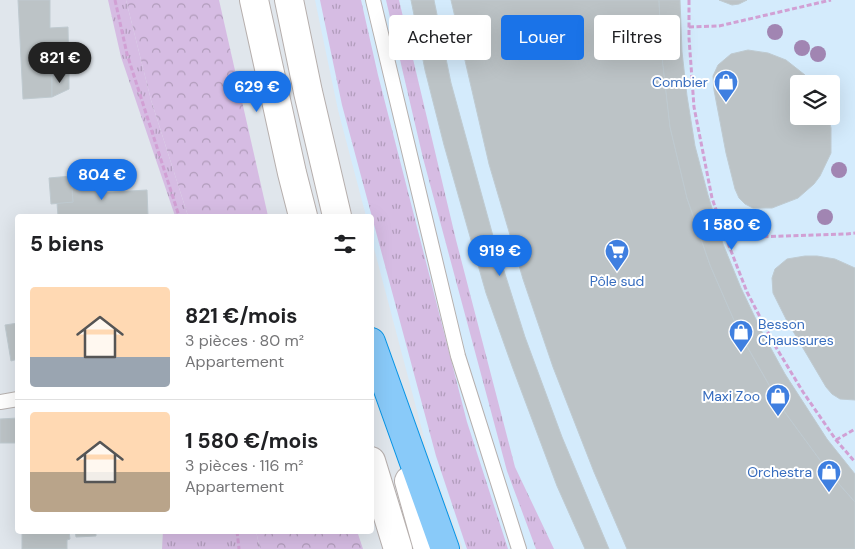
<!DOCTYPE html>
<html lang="fr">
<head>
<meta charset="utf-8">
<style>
  body { margin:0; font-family:"DM Sans",sans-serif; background:#f2f2f2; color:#202124; height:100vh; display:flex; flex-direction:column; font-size:19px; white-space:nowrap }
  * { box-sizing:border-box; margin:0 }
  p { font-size:16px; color:#757577 }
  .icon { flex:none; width:28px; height:28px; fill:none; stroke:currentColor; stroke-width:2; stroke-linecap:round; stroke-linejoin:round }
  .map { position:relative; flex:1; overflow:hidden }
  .panel { position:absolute; left:15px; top:214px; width:359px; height:320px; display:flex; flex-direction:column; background:#fff; border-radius:5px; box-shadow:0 5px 20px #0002 }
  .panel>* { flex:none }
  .hud { position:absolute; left:389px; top:15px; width:391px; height:45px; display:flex; gap:10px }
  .controls { position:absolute; left:790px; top:75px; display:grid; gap:10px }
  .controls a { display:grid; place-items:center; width:50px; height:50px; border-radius:5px; background:#fff; box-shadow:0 5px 20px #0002; font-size:25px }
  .price { position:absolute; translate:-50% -42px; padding:0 11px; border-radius:18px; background:#1a73e8; color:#fff; font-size:16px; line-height:32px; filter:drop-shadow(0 1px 2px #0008) }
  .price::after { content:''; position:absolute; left:50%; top:30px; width:15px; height:11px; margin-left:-8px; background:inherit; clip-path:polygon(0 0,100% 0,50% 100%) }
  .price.active { background:#222; color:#fff }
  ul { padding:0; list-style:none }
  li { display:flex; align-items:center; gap:15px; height:125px; padding:0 15px }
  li+li { border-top:1px solid #e0e0e0 }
  li span { display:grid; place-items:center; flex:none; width:140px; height:100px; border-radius:5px; color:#555 }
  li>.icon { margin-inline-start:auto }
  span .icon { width:60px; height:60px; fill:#fffc; stroke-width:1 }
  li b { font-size:21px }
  h2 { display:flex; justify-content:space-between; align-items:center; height:60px; padding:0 15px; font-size:21px }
  .tag { padding:0 18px; border-radius:5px; background:#fff; box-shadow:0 5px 20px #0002; font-size:18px; line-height:45px }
  .tag.active { background:#1a73e8; color:#fff }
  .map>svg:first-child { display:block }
  .commercial { fill:#d4ebfc; fill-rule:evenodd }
  .grass { fill:url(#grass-tufts) }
  .forest { fill:url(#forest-crowns) }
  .building { fill:#bcc3c6; stroke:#bfcad0 }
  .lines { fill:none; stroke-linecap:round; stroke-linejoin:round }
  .lane-casing { stroke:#b6b0ae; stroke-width:16 }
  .secondary-casing { stroke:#b6afad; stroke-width:30 }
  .highway-casing { stroke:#0794e5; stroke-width:30 }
  .path { stroke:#d1a0d4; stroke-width:3; stroke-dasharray:5 2.5; stroke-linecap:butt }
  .lane { stroke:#fff; stroke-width:14 }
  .secondary { stroke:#fff; stroke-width:28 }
  .highway { stroke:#89caf9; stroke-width:28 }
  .tree { fill:#a185b2 }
  .labels { text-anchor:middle; stroke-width:4; stroke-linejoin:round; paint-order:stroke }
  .shop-label { font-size:14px; fill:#366cbe; stroke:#fff; text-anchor:end }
</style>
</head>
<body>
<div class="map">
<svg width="855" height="549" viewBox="0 0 855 549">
  <defs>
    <pattern id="grass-tufts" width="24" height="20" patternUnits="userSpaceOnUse" patternTransform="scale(1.25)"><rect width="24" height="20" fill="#d6bce3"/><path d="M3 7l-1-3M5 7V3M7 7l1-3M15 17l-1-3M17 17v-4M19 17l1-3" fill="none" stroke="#b19cbb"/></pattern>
    <pattern id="forest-crowns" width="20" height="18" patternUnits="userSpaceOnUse" patternTransform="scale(1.25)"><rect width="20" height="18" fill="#d6bce3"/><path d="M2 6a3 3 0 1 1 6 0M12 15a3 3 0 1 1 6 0" fill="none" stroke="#b19cbb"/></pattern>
  </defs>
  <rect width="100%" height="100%" fill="#e0e6ec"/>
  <path class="commercial" d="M315,0H855V549H463L430,460L371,237V216H366L338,110ZM799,84H831V116H799Z"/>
  <g class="grass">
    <polygon points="108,0 126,0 151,100 188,216 175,216 121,57"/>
    <polygon points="320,0 361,0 378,75 467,422 508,549 467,549 436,456 342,105"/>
    <polygon points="386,0 399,0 456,240 515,467 554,549 536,549 507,471 423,158"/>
    <polygon points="163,531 256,531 260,549 162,549"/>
  </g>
  <g class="forest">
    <polygon points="126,0 219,0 268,216 188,216 151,100"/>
    <polygon points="256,531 357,531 363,549 260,549"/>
  </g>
  <g class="building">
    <polygon points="18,0 50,0 50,28 68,27 69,74 52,75 52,97 23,99"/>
    <polygon points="411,0 434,0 451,83 493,236 525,337 562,437 609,549 585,549 557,486 512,366 486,293 444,145 425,70"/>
    <polygon points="451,0 659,0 661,48 670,127 687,198 710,265 740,334 784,411 831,475 855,502 855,549 627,549 594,472 553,367 523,279 489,164"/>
    <polygon points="659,0 680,0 682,52 687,96 695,146 708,195 723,244 741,288 762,332 785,374 827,439 855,474 855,502 831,475 784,411 740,334 710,265 687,198 670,127 661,48"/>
    <polygon points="719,0 747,0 739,4 732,5"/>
    <polygon points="748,50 768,53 786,60 805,75 812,84 799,84 799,116 828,116 831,128 831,153 820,176 814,184 798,198 772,208 753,208 745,204 739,198 735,189 726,153 714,90 713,76 718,65 731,54"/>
    <polygon points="69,74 69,89 52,97 52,75"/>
    <polygon points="97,175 98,193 147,190 148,216 58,216 57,203 73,202 71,176"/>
    <polygon points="71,176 73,202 51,204 49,178"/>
    <polygon points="805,256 817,256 835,259 855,268 855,400 840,399 832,394 826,387 787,321 773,293 772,278 775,269 787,259"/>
    <polygon points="18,323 18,359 11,361 5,325"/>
    <polygon points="18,418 18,443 0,443 0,419"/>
    <polygon points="22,531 69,531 70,539 67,540 67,549 22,549"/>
    <polygon points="75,531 96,531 96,536 76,537"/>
  </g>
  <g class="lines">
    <defs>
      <g id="lane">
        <polyline points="373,0 458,356 519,549"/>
        <polyline points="0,402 18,399"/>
      </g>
      <g id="secondary">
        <polyline points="254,0 292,173 303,216"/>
        <polyline points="289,0 308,92 337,216"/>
        <polyline points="371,461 398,549"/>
        <polyline points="409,481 428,549"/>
      </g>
      <polyline id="highway" points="371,342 445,549"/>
    </defs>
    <use href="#lane" class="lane-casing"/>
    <use href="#secondary" class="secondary-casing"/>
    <use href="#highway" class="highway-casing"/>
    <g class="path">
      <polyline points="115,0 127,54 179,216"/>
      <polyline points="689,0 689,38 694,107 712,198 726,238 747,292 774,344 803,392 836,440 855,462"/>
      <polyline points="689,27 719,26 831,0"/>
      <polyline points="726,238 847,234 855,233"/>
      <polyline points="836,440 855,429"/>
      <polyline points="237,531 239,549"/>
    </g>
    <use href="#lane" class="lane"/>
    <use href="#secondary" class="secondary"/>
    <use href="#highway" class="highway"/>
  </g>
  <g class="tree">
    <circle cx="775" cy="32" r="8"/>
    <circle cx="802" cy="48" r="8"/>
    <circle cx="818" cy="54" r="8"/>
    <circle cx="839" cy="170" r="8"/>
    <circle cx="825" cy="217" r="8"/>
  </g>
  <defs>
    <symbol id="shop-pin" viewBox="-11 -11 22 30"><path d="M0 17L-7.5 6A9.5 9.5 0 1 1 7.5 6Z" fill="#3f7fe0" stroke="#fff"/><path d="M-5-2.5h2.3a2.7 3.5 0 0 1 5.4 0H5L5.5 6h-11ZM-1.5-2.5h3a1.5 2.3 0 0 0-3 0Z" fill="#fff"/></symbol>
    <symbol id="supermarket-pin" viewBox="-11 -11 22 30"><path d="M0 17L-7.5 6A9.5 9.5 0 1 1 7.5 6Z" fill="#3f7fe0" stroke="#fff"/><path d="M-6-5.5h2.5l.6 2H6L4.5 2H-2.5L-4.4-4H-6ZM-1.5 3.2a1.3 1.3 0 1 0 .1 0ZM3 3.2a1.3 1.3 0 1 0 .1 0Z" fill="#fff"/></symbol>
  </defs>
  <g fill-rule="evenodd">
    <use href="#shop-pin" x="712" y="68" width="28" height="38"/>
    <use href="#supermarket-pin" x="603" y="237" width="28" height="38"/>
    <use href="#shop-pin" x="727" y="318" width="28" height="38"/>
    <use href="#shop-pin" x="764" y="382" width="28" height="38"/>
    <use href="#shop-pin" x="815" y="458" width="28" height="38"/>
  </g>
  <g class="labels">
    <g class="shop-label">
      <text x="708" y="87">Combier</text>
      <text x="617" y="286" text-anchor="middle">Pôle sud</text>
      <text x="758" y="329" text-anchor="start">Besson<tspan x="758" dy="16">Chaussures</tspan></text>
      <text x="760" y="401">Maxi Zoo</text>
      <text x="812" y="477">Orchestra</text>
    </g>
  </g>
</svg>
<div class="controls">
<a><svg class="icon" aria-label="layers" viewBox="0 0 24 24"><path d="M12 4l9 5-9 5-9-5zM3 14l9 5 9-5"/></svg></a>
</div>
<b class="price active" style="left:60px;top:84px">821 €</b>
<b class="price" style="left:257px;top:113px">629 €</b>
<b class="price" style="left:102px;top:201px">804 €</b>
<b class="price" style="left:732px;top:251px">1 580 €</b>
<b class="price" style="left:500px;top:277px">919 €</b>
<div class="hud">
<a class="tag">Acheter</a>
<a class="tag active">Louer</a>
<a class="tag">Filtres</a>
</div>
<section class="panel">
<h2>5 biens<svg class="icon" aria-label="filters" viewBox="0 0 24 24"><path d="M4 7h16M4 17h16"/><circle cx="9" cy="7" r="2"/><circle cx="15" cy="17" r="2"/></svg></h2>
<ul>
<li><span style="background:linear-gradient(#ffd9b3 70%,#9aa5b1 0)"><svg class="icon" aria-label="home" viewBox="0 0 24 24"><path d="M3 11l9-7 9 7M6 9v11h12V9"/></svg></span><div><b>821 €/mois</b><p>3 pièces · 80 m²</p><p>Appartement</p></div></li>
<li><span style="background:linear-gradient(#ffd9b3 60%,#b9a48a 0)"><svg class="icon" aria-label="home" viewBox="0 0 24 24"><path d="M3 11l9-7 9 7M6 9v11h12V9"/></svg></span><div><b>1 580 €/mois</b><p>3 pièces · 116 m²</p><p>Appartement</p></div></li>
</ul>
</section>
</div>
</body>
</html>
